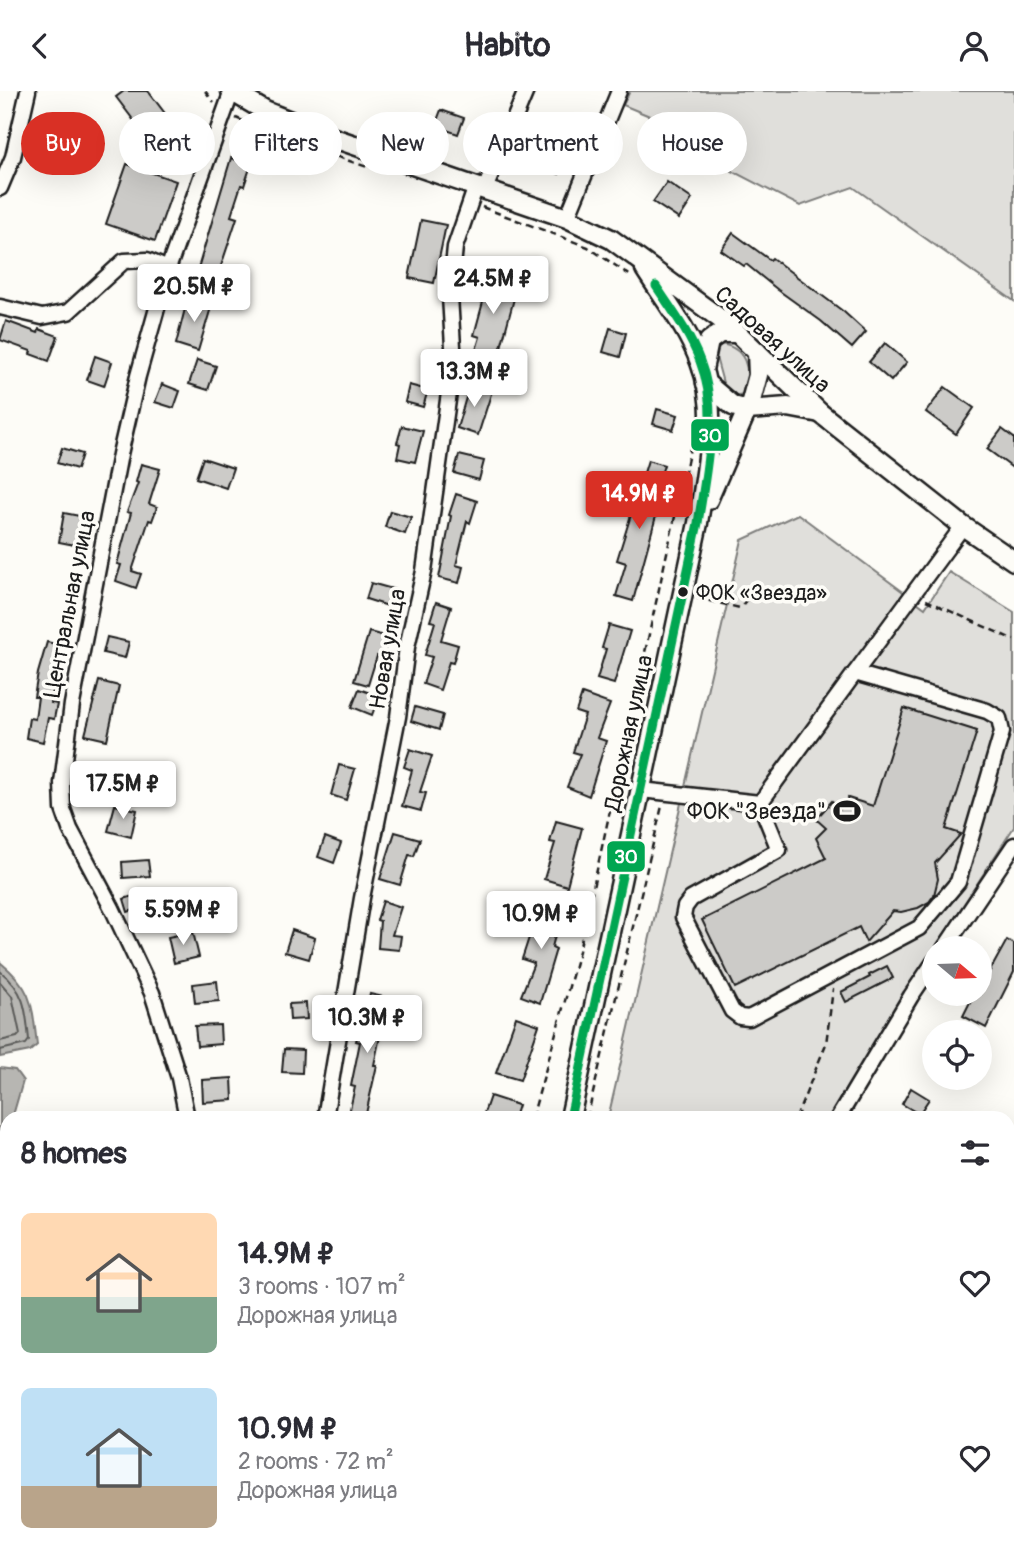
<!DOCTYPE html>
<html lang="en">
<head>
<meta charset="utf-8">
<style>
  body { margin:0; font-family:Pangolin,sans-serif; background:#f7f7f7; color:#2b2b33; height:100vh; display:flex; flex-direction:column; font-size:26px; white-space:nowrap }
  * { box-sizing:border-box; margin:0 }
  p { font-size:23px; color:#7c7c81 }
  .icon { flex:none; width:38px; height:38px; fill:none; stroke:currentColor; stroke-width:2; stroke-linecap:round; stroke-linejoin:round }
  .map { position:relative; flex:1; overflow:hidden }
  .panel { position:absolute; left:0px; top:1020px; width:1015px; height:450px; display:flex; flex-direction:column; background:#fff; border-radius:21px 21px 0 0; box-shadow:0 7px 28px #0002 }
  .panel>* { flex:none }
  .top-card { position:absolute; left:21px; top:21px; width:973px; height:63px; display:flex; gap:14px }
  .needle { width:46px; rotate:109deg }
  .buttons { position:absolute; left:922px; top:845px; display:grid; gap:14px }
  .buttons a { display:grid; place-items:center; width:70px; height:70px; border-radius:50%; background:#fff; box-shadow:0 7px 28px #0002; font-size:35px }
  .price { position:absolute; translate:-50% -60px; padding:0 16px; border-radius:7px; background:#fff; color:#222; font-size:23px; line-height:46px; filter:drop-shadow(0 2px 4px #0008) }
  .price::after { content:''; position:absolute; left:50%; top:42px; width:21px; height:16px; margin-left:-10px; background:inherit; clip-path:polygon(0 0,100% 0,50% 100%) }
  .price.active { background:#d93025; color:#fff }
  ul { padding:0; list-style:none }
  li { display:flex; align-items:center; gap:21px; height:175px; padding:0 21px }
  li span { display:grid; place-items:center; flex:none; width:196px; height:140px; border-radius:10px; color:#555 }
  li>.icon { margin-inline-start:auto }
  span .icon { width:84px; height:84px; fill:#fffc; stroke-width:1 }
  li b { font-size:30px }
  h2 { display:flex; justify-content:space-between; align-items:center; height:84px; padding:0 21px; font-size:30px }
  .tag { padding:0 24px; border-radius:32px; background:#fff; box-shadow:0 7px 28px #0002; font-size:24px; line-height:63px }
  .tag.active { background:#d93025; color:#fff }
  header { display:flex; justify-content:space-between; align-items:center; height:91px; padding:0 21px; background:#fff; font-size:32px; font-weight:700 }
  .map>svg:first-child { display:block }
  .built { fill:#eeede9 }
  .green { fill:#e0dfdb; stroke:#7e7e7c; stroke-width:2 }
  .water { fill:#b7b6b2; stroke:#797876; stroke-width:2 }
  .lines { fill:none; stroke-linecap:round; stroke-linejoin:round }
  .shore { stroke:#5a5a58; stroke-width:2 }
  .building { fill:#cccbc8; stroke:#1c1c1c; stroke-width:2 }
  .minor-casing { stroke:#1c1c1c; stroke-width:19 }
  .major-casing { stroke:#1c1c1c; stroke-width:23 }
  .path { stroke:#1c1c1c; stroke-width:2.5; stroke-dasharray:7 5; stroke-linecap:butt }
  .minor { stroke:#fdfcf7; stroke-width:14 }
  .major { stroke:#fdfcf7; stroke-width:18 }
  .bus-1-casing { stroke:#fdfcf7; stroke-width:14 }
  .bus-1 { stroke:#00a651; stroke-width:9 }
  .bus-dot { fill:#1c1c1c; stroke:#fdfcf7; stroke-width:2.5 }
  .labels { text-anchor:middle; stroke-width:7; stroke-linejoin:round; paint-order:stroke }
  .bus-label { font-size:21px; fill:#1c1c1c; stroke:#fdfcf7; text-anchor:start }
  .street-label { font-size:23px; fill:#1c1c1c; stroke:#fdfcf7 }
  .poi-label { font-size:23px; fill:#1c1c1c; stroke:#fdfcf7; text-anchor:end }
  .line-badge { stroke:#fdfcf7; stroke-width:2.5 }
  .badge-label { font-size:19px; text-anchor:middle; font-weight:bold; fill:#fff }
</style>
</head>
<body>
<header><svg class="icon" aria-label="back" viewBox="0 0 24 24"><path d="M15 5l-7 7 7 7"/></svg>Habito<svg class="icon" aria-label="person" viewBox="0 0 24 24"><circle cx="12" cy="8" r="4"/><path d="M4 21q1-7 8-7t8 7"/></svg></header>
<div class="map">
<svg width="1014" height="1469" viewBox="0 0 1014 1469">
  <rect width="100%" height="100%" fill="#fdfcf7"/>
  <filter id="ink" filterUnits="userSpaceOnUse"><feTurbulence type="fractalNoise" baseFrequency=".0143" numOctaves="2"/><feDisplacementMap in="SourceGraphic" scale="14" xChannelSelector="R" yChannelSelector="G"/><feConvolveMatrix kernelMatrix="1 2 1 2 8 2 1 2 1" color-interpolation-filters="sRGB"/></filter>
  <g filter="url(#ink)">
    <polygon class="built" points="1008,1315 1014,1319 1014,1469 836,1469 826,1463 1008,1463"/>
    <g class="green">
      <polygon points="630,0 1014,0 1014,210 853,96 800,115 732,80 652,26 623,14"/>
      <path d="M718,253C746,255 752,278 744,303L732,305L723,292L714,259Z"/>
      <polygon points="798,423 925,517 949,481 1014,521 1014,736 906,902 830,1027 608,1027 742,449"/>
    </g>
    <g class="water">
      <path d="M0,871C33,898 32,913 37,954L30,960L0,966Z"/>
      <polygon points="0,977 15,979 23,990 14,1021 15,1027 7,1027 7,1142 0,1152"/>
    </g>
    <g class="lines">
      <g class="shore">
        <path d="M0,880C25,900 26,918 29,949L26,953L0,959"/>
        <polyline points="0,891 12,905 20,943 17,946 0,950"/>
      </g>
    </g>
    <g class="building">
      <polygon points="124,0 148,0 186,50 163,68 116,6"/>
      <polygon points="441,19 464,27 458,43 435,35"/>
      <polygon points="548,54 567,61 559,83 540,75"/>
      <polygon points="231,67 251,74 244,95 241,94 231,125 237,127 216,190 196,184"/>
      <polygon points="127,73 176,90 155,150 106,133"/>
      <polygon points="667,91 692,108 679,128 653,111"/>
      <polygon points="421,129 446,134 434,192 409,187"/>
      <polygon points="733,142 770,169 772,167 844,221 866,241 852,257 821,230 778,199 746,173 744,175 721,159"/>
      <polygon points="490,170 509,176 503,196 516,200 495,279 472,272 480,246 474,244 483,211 480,210"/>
      <polygon points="188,206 212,213 198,260 176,253"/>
      <polygon points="6,230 38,242 39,238 58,245 49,270 30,263 31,260 0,249"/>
      <polygon points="610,237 626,242 620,266 603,261"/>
      <polygon points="885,252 907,271 891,290 869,271"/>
      <polygon points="95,265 112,271 104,295 87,289"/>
      <polygon points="197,269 216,275 208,299 189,293"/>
      <polygon points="162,293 180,300 174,317 155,311"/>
      <polygon points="470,293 492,300 478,344 457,337"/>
      <polygon points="409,294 428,299 423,316 405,311"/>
      <polygon points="945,296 974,317 956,343 926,321"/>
      <polygon points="657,318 678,324 673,339 653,333"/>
      <polygon points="402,335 423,340 415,371 397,367 400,353 397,352"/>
      <polygon points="1002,338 1014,347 1014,378 987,358"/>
      <polygon points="62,357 82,363 77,378 57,372"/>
      <polygon points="459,364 484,370 479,389 454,382"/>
      <polygon points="203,367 233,377 226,397 196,387"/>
      <polygon points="648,369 664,374 652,412 659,414 633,510 616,505 626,472 617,469"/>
      <polygon points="141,373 160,378 149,413 157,416 152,430 149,429 132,480 141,483 136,497 116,490 121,474 117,473 131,422 127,421 138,392 136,391"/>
      <polygon points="456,403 477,410 470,432 467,430 456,474 463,476 459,492 439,487 451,425 449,424"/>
      <polygon points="390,420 411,426 405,443 385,436"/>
      <polygon points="64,422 90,427 85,456 59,451"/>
      <polygon points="371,492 396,499 391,516 366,508"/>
      <polygon points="436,511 451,516 441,549 458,554 453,572 449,571 440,599 423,593 432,566 425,564 435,531 430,530"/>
      <polygon points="609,534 630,540 614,593 597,588 606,558 602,557"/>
      <polygon points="369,541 388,546 383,567 377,565 368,594 354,590"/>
      <polygon points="107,546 129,551 125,567 103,562"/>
      <polygon points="47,551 60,554 52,584 55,585 51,612 57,613 54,628 48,627 43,651 26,647 29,627 35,628 38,606 34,606 38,582"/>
      <polygon points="99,590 119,595 107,649 85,644"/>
      <polygon points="359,598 379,605 372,624 352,616"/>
      <polygon points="582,603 610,613 597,647 606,650 589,705 567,696 580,663 573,661 585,624 576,621"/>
      <polygon points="415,616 443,624 439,639 411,630"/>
      <polygon points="904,617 977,640 946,738 961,743 935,772 938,788 934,804 929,811 918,817 901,821 893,820 866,851 859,836 735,897 702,829 826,767 816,747 826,737 816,728 832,710 840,718 848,707 873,715"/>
      <polygon points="410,658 432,665 420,701 426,702 421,720 402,715 412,679 404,676"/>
      <polygon points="339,674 355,678 346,709 331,704"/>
      <polygon points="83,680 102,685 98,699 80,693"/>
      <polygon points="115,714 137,719 131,746 108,740"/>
      <polygon points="556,730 582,737 567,795 544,788 555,752 550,751"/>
      <polygon points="395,741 420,748 414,765 409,764 400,794 380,788"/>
      <polygon points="325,746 341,752 334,772 318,766"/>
      <polygon points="148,769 150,785 123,787 122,771"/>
      <polygon points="142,802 146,815 128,821 124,808"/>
      <polygon points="383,810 401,816 392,844 401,845 399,859 378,857 380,830 377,829"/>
      <polygon points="540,813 562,819 552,856 556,858 540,912 521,905 534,872 522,868"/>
      <polygon points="292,839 315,847 309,868 285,861"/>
      <polygon points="193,841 199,866 174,872 168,846"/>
      <polygon points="1007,849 1014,853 1014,881 986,937 963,925 974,903 980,903 980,898"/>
      <polygon points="887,875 893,887 846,911 841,901 870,886 869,884"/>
      <polygon points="217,890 219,910 195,912 193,893"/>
      <polygon points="370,903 388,907 374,974 377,974 365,1027 348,1027 355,996 351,995 360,951 356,950"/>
      <polygon points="306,912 307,928 290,929 289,913"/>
      <polygon points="516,926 539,934 520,989 496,982"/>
      <polygon points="220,934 221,953 197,955 195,935"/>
      <polygon points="284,958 303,959 302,982 282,981"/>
      <polygon points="232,987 233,1009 203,1011 202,989"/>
      <polygon points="911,997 929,1008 919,1023 902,1013"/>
      <polygon points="490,1005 518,1014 514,1027 490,1027 483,1025"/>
    </g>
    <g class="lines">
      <defs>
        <g id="minor">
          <polyline points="0,97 13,66 28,0"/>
          <polyline points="485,98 526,0"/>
          <polyline points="567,127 619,0"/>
          <polyline points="0,216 42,226 68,221 124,170 147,169 168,178"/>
          <polyline points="855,582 963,435"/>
          <polyline points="641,699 760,712 779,759 691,808 685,816 683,826 732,920 740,926 749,927 919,837 958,791 1002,641 999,627 987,620 855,582 760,712"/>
          <polyline points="944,858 1014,754"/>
          <polyline points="187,1027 179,987 152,902 112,817 70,738 63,718 62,692 72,613 90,519 120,363 138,285 168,178 232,0"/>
          <polyline points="325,1027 362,807 398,626 407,556 424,480 449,302 453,256 450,205 455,156 476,95"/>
          <polyline points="838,1027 911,905 934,871"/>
          <polyline points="1008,1126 1014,1117"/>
          <polyline points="0,1174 7,1182"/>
          <polyline points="0,1331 7,1307"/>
          <polyline points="795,1463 804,1469"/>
          <polyline points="173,1469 174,1463"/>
          <polyline points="292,1469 294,1463"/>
          <polyline points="553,1469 554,1463"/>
        </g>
        <g id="major">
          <polyline points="231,0 265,20 325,44 567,127 611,148 730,235 820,322 963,435 1014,470"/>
          <polyline points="703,279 709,250 720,242 736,242"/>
          <polyline points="706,292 733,315 747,319 788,316 820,322"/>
          <polyline points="708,409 751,310 758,284 757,261"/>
          <path d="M570,1027L698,432C706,380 720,322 700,271C688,238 664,208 645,178"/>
          <polyline points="475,1469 476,1463"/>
        </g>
      </defs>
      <use href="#minor" class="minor-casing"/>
      <use href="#major" class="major-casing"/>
      <g class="path">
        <polyline points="205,0 214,11"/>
        <polyline points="236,27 285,48 367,76"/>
        <polyline points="482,116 588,156 631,185"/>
        <polyline points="697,507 740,517 750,504"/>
        <polyline points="926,509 1014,549"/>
        <polyline points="532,1027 579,860 693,344"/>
        <polyline points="587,1027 662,715"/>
        <polyline points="796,1027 826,953 833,898"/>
        <polyline points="0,1360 7,1388"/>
        <polyline points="17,1463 18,1469"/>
        <polyline points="433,1469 435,1463"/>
      </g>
      <use href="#minor" class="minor"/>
      <use href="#major" class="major"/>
      <defs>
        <path id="bus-1" d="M570,1027L698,432C706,380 720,321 700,270C690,243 672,219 656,195"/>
      </defs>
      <use href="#bus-1" class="bus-1-casing"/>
      <use href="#bus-1" class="bus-1"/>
    </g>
  </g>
  <defs>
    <symbol id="stadium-bare" viewBox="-9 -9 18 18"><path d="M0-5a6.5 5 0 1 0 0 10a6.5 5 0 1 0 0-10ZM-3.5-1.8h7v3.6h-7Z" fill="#1c1c1c" stroke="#fdfcf7" stroke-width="2.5" paint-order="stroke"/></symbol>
  </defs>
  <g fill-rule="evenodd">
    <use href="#stadium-bare" x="828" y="701" width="38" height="38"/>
  </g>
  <circle class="bus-dot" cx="683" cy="501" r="6"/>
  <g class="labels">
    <g class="bus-label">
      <text x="696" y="509">ФОК «Звезда»</text>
    </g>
    <g class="street-label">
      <text transform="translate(773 248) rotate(42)" y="8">Садовая улица</text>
      <text transform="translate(69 513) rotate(-79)" y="8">Центральная улица</text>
      <text transform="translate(387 558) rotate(-80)" y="8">Новая улица</text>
      <text transform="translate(628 642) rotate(-78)" y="8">Дорожная улица</text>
    </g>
    <g class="poi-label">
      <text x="826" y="728">ФОК "Звезда"</text>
    </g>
  </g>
  <g class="line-badge">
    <rect x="690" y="327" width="40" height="34" rx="7" fill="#00a651"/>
    <rect x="606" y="749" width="40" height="33" rx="7" fill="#00a651"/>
  </g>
  <g class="badge-label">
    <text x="710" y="351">30</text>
    <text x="626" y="772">30</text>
  </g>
</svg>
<div class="buttons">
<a><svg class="needle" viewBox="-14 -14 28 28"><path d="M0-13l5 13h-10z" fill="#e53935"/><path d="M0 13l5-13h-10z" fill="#7c7c81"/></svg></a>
<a><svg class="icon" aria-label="locate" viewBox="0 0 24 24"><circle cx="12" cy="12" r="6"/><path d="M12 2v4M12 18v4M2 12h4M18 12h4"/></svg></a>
</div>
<b class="price" style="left:493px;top:225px">24.5M ₽</b>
<b class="price" style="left:194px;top:233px">20.5M ₽</b>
<b class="price" style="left:474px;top:318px">13.3M ₽</b>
<b class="price active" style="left:639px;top:440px">14.9M ₽</b>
<b class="price" style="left:123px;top:730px">17.5M ₽</b>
<b class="price" style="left:183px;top:856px">5.59M ₽</b>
<b class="price" style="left:541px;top:860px">10.9M ₽</b>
<b class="price" style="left:367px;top:964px">10.3M ₽</b>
<div class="top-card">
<a class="tag active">Buy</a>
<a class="tag">Rent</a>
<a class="tag">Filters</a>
<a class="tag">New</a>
<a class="tag">Apartment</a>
<a class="tag">House</a>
</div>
<section class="panel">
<h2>8 homes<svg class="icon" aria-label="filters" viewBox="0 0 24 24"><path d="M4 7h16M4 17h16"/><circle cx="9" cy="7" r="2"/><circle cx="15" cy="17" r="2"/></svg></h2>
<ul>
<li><span style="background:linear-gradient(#ffd9b3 60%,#7fa58c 0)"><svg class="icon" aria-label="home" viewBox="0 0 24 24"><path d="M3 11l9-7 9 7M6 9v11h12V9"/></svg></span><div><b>14.9M ₽</b><p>3 rooms · 107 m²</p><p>Дорожная улица</p></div><svg class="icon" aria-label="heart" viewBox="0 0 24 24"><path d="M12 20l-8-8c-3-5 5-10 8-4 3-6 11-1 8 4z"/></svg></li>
<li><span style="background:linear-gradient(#bfe0f5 70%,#b9a48a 0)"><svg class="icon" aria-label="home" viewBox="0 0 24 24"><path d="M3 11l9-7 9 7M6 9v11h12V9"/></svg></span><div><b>10.9M ₽</b><p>2 rooms · 72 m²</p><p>Дорожная улица</p></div><svg class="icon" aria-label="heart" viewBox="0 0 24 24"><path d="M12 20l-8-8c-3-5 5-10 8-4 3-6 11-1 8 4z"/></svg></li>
</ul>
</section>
</div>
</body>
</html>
